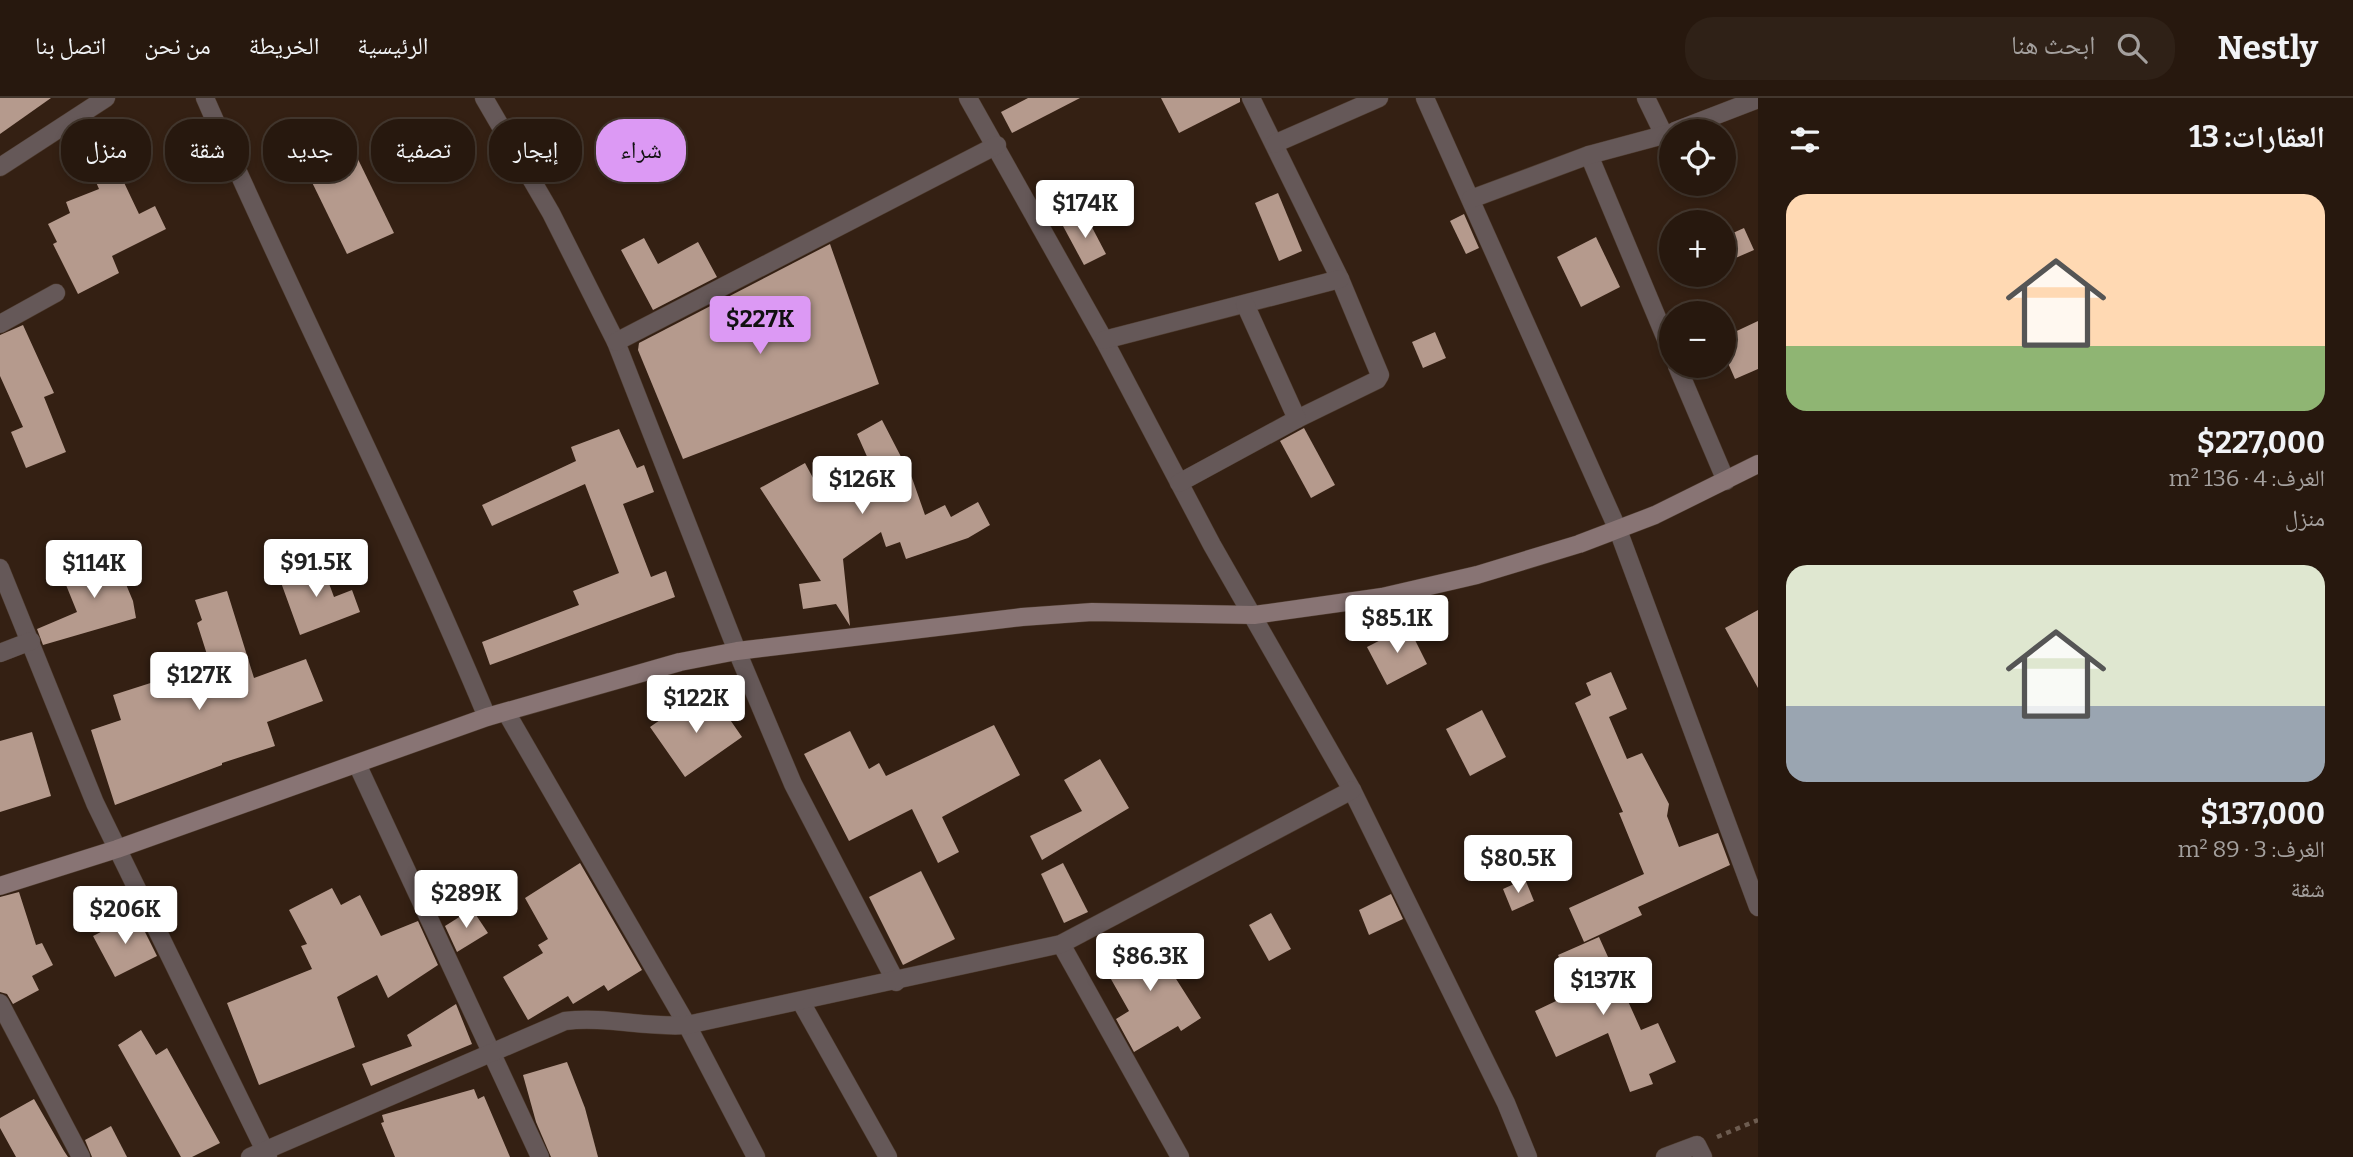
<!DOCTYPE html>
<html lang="ar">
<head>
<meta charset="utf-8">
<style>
  body { margin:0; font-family:Bitter,"Noto Naskh Arabic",serif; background:#2f2117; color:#f1f3f6; direction:rtl; height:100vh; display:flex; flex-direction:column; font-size:26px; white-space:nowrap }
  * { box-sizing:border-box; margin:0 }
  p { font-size:23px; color:#a4a09e }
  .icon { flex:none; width:38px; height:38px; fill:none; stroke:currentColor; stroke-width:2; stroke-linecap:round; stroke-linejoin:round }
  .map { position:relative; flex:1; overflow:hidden; direction:ltr }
  .details { display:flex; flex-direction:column; background:#27180e; width:595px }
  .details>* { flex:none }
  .hud { position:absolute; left:21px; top:21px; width:665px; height:63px; direction:rtl; display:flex; gap:14px }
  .tools { position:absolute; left:1659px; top:21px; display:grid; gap:14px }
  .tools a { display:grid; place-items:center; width:77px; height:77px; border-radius:50%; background:#27180e; box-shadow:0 4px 10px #0003,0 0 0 2px #43372e; font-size:35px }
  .price { position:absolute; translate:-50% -60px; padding:0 16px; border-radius:7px; background:#fff; color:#222; font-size:23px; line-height:46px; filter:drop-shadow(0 2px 4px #0008) }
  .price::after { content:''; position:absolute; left:50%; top:42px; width:21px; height:16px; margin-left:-10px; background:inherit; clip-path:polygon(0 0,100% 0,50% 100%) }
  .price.selected { background:#dc99f4; color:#111 }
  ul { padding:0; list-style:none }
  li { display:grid; align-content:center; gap:14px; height:371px; padding:0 28px }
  li span { display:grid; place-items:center; height:217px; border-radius:21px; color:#555 }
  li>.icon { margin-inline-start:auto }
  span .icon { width:126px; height:126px; fill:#fffc; stroke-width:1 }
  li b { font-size:30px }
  h2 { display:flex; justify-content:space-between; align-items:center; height:84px; padding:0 28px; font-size:30px }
  .pill { padding:0 24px; border-radius:28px; background:#27180e; box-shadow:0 4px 10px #0003,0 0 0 2px #43372e; font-size:24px; line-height:63px }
  .pill.selected { background:#dc99f4; color:#111 }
  header { display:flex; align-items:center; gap:42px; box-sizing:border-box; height:98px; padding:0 35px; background:#27180e; border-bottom:2px solid #43372e }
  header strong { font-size:33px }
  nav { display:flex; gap:38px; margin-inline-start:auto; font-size:24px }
  .search { width:490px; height:63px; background:#2f2117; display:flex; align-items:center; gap:18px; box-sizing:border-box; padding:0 24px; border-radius:28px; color:#a4a09e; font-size:26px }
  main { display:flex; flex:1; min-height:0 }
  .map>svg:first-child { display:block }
  .building { fill:#b59a8d }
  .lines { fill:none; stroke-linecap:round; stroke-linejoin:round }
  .street-casing { stroke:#4e3b2e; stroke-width:19 }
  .secondary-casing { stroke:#4e3b2e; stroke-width:19 }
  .path { stroke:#6d5c50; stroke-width:4.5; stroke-dasharray:5 5; stroke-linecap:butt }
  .street { stroke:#655858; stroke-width:18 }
  .secondary { stroke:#887474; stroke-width:18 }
</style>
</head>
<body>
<header>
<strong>Nestly</strong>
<div class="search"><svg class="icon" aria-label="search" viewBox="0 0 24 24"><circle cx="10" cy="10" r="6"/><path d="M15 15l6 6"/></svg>ابحث هنا</div>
<nav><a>الرئيسية</a><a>الخريطة</a><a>من نحن</a><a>اتصل بنا</a></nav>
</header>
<main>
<section class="details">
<h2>العقارات: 13<svg class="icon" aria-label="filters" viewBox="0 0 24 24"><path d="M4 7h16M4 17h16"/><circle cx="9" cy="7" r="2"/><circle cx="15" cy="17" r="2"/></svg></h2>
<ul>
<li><span style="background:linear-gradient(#ffd9b3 70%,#8fb573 0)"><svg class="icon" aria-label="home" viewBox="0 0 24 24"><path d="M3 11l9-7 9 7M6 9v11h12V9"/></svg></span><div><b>$227,000</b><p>الغرف: 4 · 136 m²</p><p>منزل</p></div></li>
<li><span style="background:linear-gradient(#dfe7d0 65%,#9aa5b1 0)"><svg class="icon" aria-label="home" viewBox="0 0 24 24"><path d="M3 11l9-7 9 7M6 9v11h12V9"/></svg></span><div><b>$137,000</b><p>الغرف: 3 · 89 m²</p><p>شقة</p></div></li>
</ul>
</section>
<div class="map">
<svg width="1758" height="1059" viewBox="0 0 1758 1059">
  <rect width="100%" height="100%" fill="#342013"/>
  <g class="building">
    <polygon points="0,0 51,0 0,36"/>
    <polygon points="1028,0 1080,0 1012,35 1001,14"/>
    <polygon points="1161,0 1240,0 1240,4 1179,35"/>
    <polygon points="126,39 136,59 115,71 104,50"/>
    <polygon points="353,51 394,135 347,156 307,74"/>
    <polygon points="119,74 139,116 155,108 166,131 112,158 119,175 78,196 53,146 57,144 48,126 70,115 66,104 99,91 96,84"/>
    <polygon points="1278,95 1302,153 1279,163 1255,105"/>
    <polygon points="1085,116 1106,156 1084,167 1063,128"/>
    <polygon points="1464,116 1479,150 1466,156 1450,123"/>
    <polygon points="1744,130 1754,152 1724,165 1724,139"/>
    <polygon points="1596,139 1620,189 1581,209 1557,159"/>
    <polygon points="644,140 658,166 698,144 717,179 653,212 621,152"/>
    <polygon points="830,146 879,286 683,361 638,252 639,245"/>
    <polygon points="1758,223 1758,271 1735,281 1724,256 1724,239"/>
    <polygon points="23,227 54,295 44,299 66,354 26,370 11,334 23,329 0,278 0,237"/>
    <polygon points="1435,234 1446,260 1423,270 1412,244"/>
    <polygon points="882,322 912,380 925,417 945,407 951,419 978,404 990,427 968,440 906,461 900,444 886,449 881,434 843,461 850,528 836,506 803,511 799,486 821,483 760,390 805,365 819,391 869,363 857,336"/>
    <polygon points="1304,330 1335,387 1311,400 1280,343"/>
    <polygon points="619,331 637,370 644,367 654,394 623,406 651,479 666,473 675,499 490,567 482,544 579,507 573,493 619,475 585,386 492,428 482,407 576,363 571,349"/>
    <polygon points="110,448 133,503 136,520 43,547 37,531 77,514 64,482 90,471 85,458"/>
    <polygon points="321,464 334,499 352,492 360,514 300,537 279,479"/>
    <polygon points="227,493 254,580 306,561 323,603 267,624 275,648 222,665 222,667 115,707 91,632 121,622 113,597 210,566 197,525 202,522 195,502"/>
    <polygon points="1758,512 1758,590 1725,530"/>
    <polygon points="1408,528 1427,566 1387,587 1367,549"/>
    <polygon points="1611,574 1627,611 1609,619 1627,661 1642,655 1669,706 1667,718 1679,749 1718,735 1730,767 1638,809 1642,817 1584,844 1569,810 1644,776 1619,715 1623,714 1575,605 1591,597 1586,585"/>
    <polygon points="715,600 742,639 685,679 650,629 683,606 690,617"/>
    <polygon points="1482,612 1506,659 1470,678 1446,631"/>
    <polygon points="994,627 1020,677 942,719 959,754 938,765 912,711 849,743 804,656 850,633 869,671 879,665 886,678"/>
    <polygon points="32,634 51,698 0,714 0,643"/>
    <polygon points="1100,661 1129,710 1042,762 1030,738 1082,713 1064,682"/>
    <polygon points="580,765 642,872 608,893 604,887 573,906 568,898 528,922 503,879 543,855 538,847 548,841 525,800"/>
    <polygon points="1063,765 1088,814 1064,825 1041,776"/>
    <polygon points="921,773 955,841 903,867 869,799"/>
    <polygon points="1525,781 1534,803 1512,813 1503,791"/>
    <polygon points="332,790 341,807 360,797 381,838 418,823 438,867 388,900 377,877 337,899 355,949 259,987 227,905 312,871 301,848 307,846 289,812"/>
    <polygon points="19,794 36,847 42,845 53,867 32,878 39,892 13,906 7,896 0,894 0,799"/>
    <polygon points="1391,796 1403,821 1369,837 1359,812"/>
    <polygon points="472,811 488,835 457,854 445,828"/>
    <polygon points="1271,815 1291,851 1269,863 1249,827"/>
    <polygon points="136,816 157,858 115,879 93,838"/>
    <polygon points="1157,835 1177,870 1171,873 1201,920 1181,933 1178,928 1134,954 1116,921 1129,913 1103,867"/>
    <polygon points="1599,839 1641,932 1658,925 1676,964 1649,976 1653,986 1630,994 1608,935 1556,959 1535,913 1575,894 1558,857"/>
    <polygon points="456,906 472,946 371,988 362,966 412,948 407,937"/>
    <polygon points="141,932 156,957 167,950 220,1045 192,1059 181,1059 118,947"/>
    <polygon points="567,964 585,1010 598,1059 551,1059 536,1024 523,977"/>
    <polygon points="474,991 478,1001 484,998 510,1059 395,1059 381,1025 384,1024 382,1017"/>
    <polygon points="34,1001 64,1053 68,1059 16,1059 0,1030 0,1020"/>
    <polygon points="111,1028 127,1059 92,1059 85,1042"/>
  </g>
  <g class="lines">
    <defs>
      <g id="street">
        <path d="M205,0C296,208 400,410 487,619"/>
        <polyline points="484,0 551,115 616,244 737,553 793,686 896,884"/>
        <polyline points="968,0 1104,242 1212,447 1352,692 1506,1005 1528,1059"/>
        <polyline points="1251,0 1340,181 1380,277 1377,282 1297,321"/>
        <polyline points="1425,0 1618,432 1758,809"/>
        <polyline points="1646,0 1664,37"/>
        <polyline points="1675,33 1758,1"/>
        <polyline points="1274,46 1379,0"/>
        <polyline points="1589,57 1671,253"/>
        <polyline points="0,69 106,0"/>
        <polyline points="1471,101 1589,57 1671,35"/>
        <polyline points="0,226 56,195"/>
        <polyline points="1104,242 1340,181"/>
        <polyline points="616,244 997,47"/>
        <polyline points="1677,268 1726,383"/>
        <polyline points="1179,385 1297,321 1245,206"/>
        <polyline points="0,470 95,705 268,1059"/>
        <polyline points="0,555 31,543"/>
        <polyline points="506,614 687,927 756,1059"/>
        <polyline points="357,666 540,1059"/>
        <polyline points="1061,846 1180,1059"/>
        <polyline points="801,904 888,1059"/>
        <polyline points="0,905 81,1059"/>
        <path d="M250,1059L565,923C606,918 646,930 687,927L1061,846L1352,692"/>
        <polyline points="1665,1059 1697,1047 1703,1059"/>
      </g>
      <polyline id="secondary" points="0,788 117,751 487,619 680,564 737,553 1022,519 1092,514 1254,517 1382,499 1477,477 1579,446 1655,417 1758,366"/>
    </defs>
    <use href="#street" class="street-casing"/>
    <use href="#secondary" class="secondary-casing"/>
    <polyline class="path" points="1717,1039 1758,1022"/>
    <use href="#street" class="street"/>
    <use href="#secondary" class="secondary"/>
  </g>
</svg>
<div class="tools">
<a><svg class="icon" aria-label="locate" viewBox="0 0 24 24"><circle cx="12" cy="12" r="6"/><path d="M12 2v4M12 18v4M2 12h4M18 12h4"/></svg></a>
<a>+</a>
<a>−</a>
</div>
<b class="price" style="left:1085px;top:142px">$174K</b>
<b class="price selected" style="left:760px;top:258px">$227K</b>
<b class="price" style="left:862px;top:418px">$126K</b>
<b class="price" style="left:316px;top:501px">$91.5K</b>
<b class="price" style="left:94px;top:502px">$114K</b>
<b class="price" style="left:1397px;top:557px">$85.1K</b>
<b class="price" style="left:199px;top:614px">$127K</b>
<b class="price" style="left:696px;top:637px">$122K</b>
<b class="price" style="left:1518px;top:797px">$80.5K</b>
<b class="price" style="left:466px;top:832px">$289K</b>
<b class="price" style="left:125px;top:848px">$206K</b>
<b class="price" style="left:1150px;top:895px">$86.3K</b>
<b class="price" style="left:1603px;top:919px">$137K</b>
<div class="hud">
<a class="pill selected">شراء</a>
<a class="pill">إيجار</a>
<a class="pill">تصفية</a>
<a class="pill">جديد</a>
<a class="pill">شقة</a>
<a class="pill">منزل</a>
</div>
</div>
</main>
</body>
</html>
